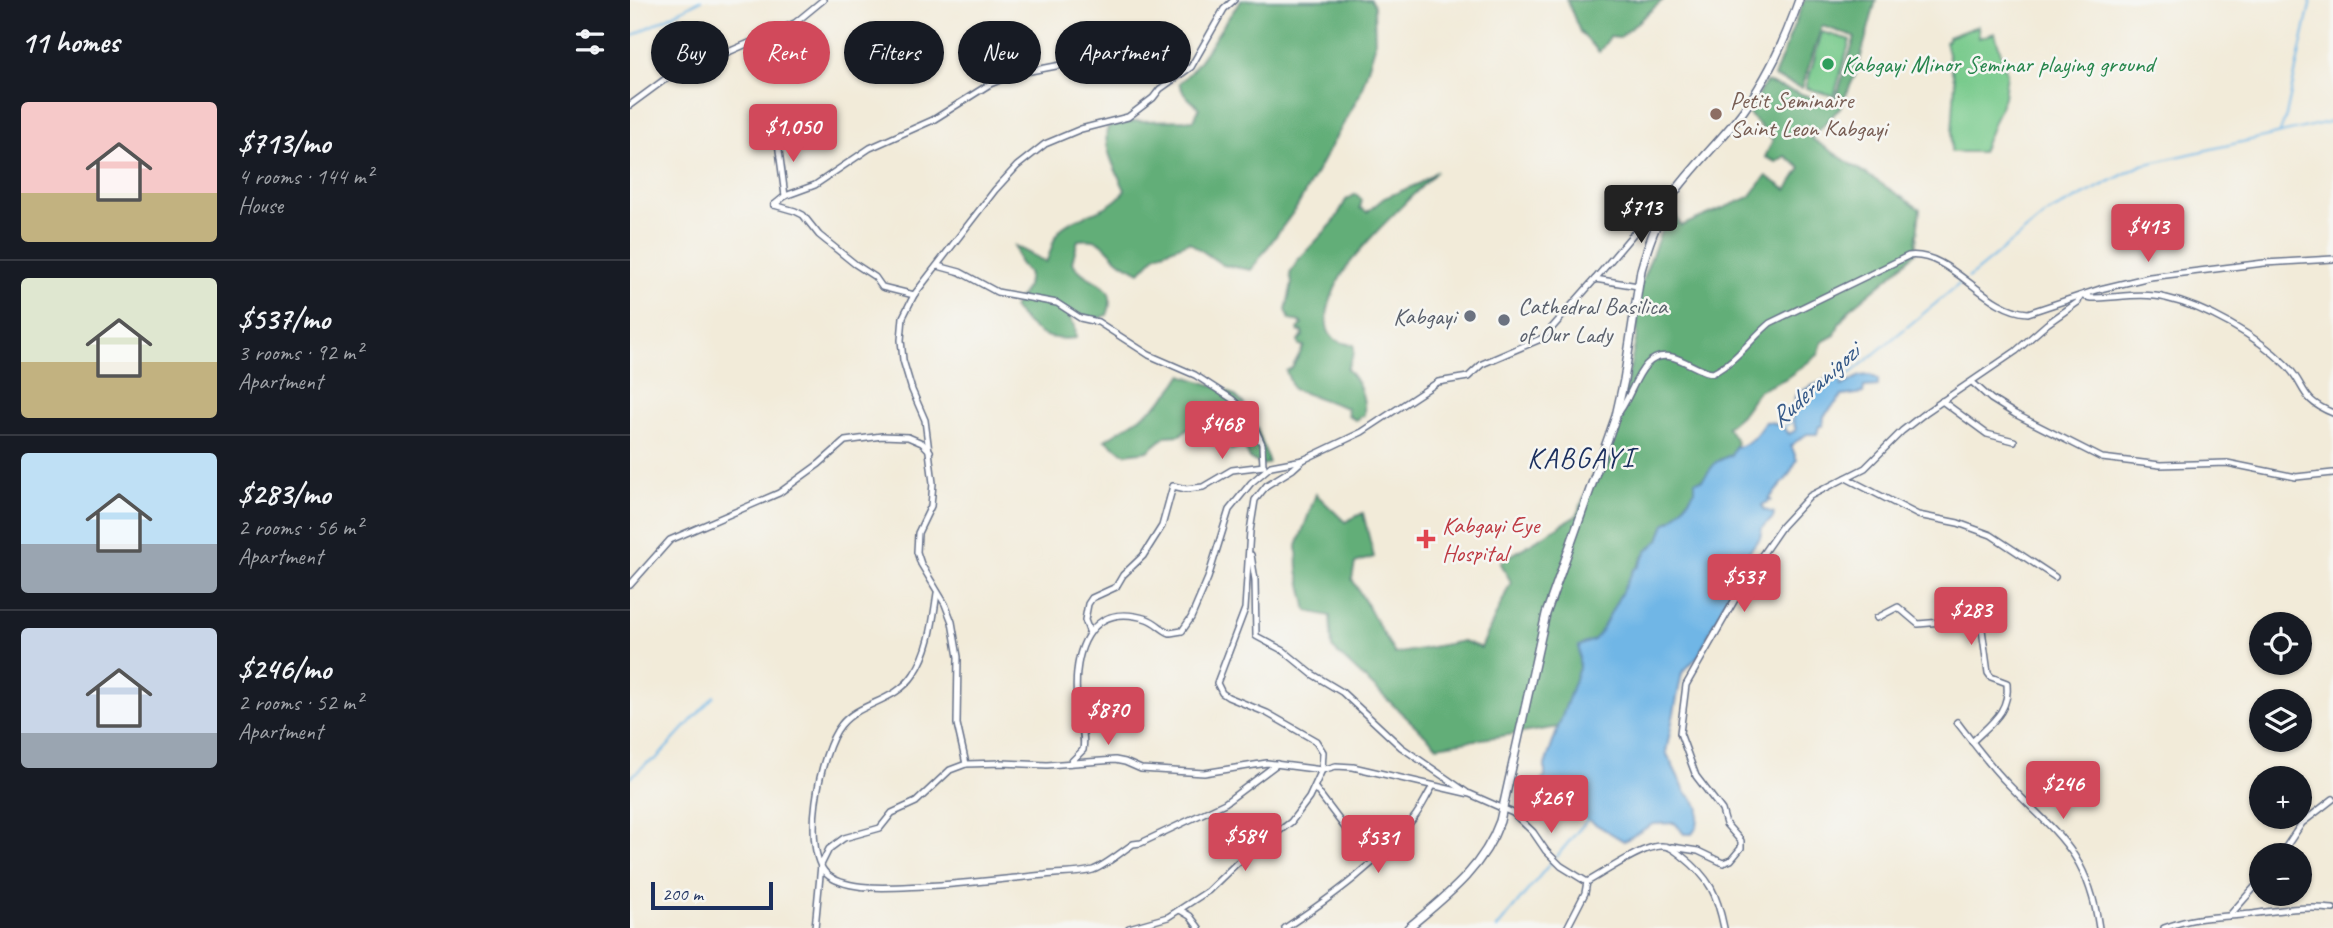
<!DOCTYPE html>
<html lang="en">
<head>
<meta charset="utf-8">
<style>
  body { margin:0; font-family:Caveat,sans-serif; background:#242831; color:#f1f3f6; height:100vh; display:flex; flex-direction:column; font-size:26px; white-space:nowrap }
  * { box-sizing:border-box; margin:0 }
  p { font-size:23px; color:#9ea1a6 }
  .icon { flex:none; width:38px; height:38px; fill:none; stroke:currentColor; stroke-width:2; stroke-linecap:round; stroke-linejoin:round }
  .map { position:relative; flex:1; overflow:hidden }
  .sheet { display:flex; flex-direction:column; background:#171b24; width:630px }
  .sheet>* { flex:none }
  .banner { position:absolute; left:21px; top:21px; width:665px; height:63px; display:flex; gap:14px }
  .tools { position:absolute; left:1619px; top:612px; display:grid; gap:14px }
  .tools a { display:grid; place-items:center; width:63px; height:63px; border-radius:50%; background:#171b24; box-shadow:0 2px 5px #0004; font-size:35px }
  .scale { position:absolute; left:21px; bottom:18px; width:122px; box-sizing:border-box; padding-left:7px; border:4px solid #1b2f5e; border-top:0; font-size:19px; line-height:24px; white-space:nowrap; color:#1b2f5e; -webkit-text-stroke:5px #f6f6f2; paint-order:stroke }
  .price { position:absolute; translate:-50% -60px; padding:0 16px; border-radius:7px; background:#d1495b; color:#fff; font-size:23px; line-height:46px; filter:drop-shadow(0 2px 4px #0008) }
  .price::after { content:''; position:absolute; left:50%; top:42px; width:21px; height:16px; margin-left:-10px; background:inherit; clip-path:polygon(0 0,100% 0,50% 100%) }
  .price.selected { background:#222; color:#fff }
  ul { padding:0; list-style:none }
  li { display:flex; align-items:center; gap:21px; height:175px; padding:0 21px }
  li+li { border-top:2px solid #363941 }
  li span { display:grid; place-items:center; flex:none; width:196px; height:140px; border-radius:7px; color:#555 }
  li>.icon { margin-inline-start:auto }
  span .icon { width:84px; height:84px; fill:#fffc; stroke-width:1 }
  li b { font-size:30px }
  h2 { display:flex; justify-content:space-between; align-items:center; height:84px; padding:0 21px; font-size:30px }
  .chip { padding:0 24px; border-radius:32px; background:#171b24; box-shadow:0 2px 5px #0004; font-size:24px; line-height:63px }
  .chip.selected { background:#d1495b; color:#fff }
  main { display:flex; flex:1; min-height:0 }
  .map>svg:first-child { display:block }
  .green { fill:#78ca8c; stroke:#4a7c75; stroke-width:2 }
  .forest { fill:#62ae78; stroke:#3e6e6b; stroke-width:2 }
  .water { fill:#6fb6e6; stroke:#4572a2; stroke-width:2 }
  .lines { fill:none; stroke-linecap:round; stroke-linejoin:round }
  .stream { stroke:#6fb6e6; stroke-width:2 }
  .minor-casing { stroke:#667189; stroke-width:8 }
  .highway-casing { stroke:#667189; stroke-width:10 }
  .minor { stroke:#fff; stroke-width:5 }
  .highway { stroke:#fff; stroke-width:7 }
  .leisure-dot { fill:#2e9e5b; stroke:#f6f6f2; stroke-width:2.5 }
  .education-dot { fill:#8d6e63; stroke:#f6f6f2; stroke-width:2.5 }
  .worship-dot { fill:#6b7280; stroke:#f6f6f2; stroke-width:2.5 }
  .health-dot { fill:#e0444e; stroke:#f6f6f2; stroke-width:2.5 }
  .labels { text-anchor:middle; stroke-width:5; stroke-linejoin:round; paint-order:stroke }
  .leisure-label { font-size:24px; fill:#27864d; stroke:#f6f6f2; text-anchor:start }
  .education-label { font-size:24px; fill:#785e54; stroke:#f6f6f2; text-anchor:start }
  .worship-label { font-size:24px; fill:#5b616d; stroke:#f6f6f2; text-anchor:start }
  .health-label { font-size:24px; fill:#be3a42; stroke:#f6f6f2; text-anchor:start }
  .water-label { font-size:26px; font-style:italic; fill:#345887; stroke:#f6f6f2 }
  .quarter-label { font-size:28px; letter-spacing:2px; fill:#1b2f5e; stroke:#f6f6f2 }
</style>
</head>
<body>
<main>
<section class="sheet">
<h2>11 homes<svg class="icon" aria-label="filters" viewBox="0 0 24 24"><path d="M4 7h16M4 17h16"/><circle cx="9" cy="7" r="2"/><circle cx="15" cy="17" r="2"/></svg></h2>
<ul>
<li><span style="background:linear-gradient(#f6c9c9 65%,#c2b280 0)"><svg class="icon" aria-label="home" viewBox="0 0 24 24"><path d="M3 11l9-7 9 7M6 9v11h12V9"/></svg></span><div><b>$713/mo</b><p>4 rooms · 144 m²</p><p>House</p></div></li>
<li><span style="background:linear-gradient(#dfe7d0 60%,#c2b280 0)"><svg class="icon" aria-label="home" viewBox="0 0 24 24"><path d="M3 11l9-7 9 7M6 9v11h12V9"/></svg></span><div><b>$537/mo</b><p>3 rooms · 92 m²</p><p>Apartment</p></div></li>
<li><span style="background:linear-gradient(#bfe0f5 65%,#9aa5b1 0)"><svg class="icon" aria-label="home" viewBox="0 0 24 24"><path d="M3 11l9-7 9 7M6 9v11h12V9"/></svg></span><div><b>$283/mo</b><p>2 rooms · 56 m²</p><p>Apartment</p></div></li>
<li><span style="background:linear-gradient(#c9d6e8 75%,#9aa5b1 0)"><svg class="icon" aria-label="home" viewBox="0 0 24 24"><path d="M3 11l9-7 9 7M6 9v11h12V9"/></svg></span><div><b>$246/mo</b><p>2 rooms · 52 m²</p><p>Apartment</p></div></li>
</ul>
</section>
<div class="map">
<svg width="1703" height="928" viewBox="0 0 1703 928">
  <rect width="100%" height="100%" fill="#f6f6f2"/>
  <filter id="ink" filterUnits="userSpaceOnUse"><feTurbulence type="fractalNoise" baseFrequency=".0143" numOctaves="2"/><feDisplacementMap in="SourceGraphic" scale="14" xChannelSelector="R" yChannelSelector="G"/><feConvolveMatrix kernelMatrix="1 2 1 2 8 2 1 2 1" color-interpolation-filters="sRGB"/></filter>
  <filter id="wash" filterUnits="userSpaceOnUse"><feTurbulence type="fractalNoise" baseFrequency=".00686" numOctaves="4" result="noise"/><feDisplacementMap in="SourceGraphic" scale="28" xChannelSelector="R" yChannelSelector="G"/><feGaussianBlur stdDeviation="1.57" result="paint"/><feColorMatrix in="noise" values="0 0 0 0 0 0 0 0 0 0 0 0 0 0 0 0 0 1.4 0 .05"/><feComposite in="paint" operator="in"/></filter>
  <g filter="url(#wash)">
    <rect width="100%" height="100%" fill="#f2ebd9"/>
    <g class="green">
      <polygon points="1348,26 1349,38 1365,33 1377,74 1374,97 1352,152 1321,152 1325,83 1315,42 1318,40 1318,37"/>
      <polygon points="1192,32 1220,40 1204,96 1176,88"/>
    </g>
    <g class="forest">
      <path d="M612,0H740L744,5L745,46L730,94L667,207L621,270L593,265L559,242L527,254L510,272C504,268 496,266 490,261C472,248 477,237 448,240L442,262C457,286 491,279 477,315L468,319L439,311L438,315L445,326L446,338C413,342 404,332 383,308L397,286L399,274L389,262L385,246L416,262C422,251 423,234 433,227C454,212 480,212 495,190C487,173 471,144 478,127L506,121L564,120L569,108L554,94L549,83C574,63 589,26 612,0Z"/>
      <polygon points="937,0 1033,0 989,38 980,37 969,52 950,32"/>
      <polygon points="1174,0 1246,0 1227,71 1210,108 1181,138 1290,209 1285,253 1258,278 1220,309 1209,324 1205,335 1192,342 1188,355 1155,379 1128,391 1111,415 1097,427 1107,442 1101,455 1089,460 1072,480 1065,481 1065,490 1061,496 1046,516 1035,524 1029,540 1014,555 971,631 964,640 949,646 949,668 929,727 807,746 702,648 700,616 677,611 668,570 667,546 686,494 715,522 733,513 744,557 725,563 722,579 765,654 833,641 851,648 881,582 870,562 946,516 989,418 1007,336 1007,294 1041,206 1051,226 1120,197 1136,176 1157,190 1171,168 1155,156 1146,162 1135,157 1143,140 1117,112 1136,82 1204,105 1225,37 1192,26 1172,88 1144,77"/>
      <path d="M807,171C779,200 743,232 720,263C708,278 686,322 703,338C709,343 717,344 724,345V353L717,369C729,382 736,397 734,415L725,420L718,415L717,408L663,389L656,371L662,368L674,346L669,345L668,341L673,336L672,331L669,332L668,329L672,325L670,322L660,320L656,310L662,283L660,274L668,260L704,222L716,200L726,194L732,200L730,208L737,212L754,198L788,184Z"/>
      <path d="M552,375C567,381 586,385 599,392C624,405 630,438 639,463L632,465L620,459L614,446L601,450C593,435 584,427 567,421L550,435L536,436L518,451L496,454L475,440C505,420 533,407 552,375Z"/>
    </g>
    <path class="water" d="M1240,375L1248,379V386L1234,387L1233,393L1212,396L1194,416L1193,426H1189L1187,434H1177L1161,445L1167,460L1157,478L1139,499L1141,500L1132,505L1134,510L1144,513L1143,518L1132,528L1130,538L1117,554L1069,655L1052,673L1036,752L1056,793L1062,798L1069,808L1067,827L1062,834H1054L1045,823L1023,824L994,841L905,788L915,777V765L949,668V646L964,640L971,631L1004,569L1008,567L1017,551L1029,540L1035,524L1042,520L1058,501L1065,490V481L1072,480L1086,462L1101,455L1105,447C1119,446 1127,434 1135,422C1142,421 1155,427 1159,434L1166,430L1161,414L1164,411L1165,396C1176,387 1190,384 1201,376H1208L1212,386L1230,376Z"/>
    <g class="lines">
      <g class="stream">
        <polyline points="0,37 71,0"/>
        <polyline points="1650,132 1656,116 1681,0"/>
        <polyline points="1338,278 1416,214 1512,165 1703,121"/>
        <polyline points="1210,382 1333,281"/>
        <polyline points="1153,428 1162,421"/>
        <polyline points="0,778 17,763 26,759 84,696"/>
        <polyline points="926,857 958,819"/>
        <polyline points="867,928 922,861"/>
      </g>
    </g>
  </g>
  <g filter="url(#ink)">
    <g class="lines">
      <defs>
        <g id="minor">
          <polyline points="0,105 34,80 165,23 193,0"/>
          <polyline points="155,196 147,135 166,129"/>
          <polyline points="144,205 155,196 185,185 240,148 303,120 360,84 385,74 472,57 501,58 520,62 533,69 544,79"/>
          <polyline points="144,205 165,211 173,215 189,235 225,264 245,277 252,287 284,295"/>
          <polyline points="308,266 330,272 367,292 427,303 450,318 468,322 519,355 565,375 602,399 619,415 632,444 633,466"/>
          <polyline points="965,279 1027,206 1040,196"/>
          <path d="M1453,296L1461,298C1485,298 1513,292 1536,298C1576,307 1627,336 1656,365C1677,386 1668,399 1703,413"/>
          <polyline points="1342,382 1361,399 1385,414 1472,458 1530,465 1597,463 1666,477 1703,473"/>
          <polyline points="1312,401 1357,434 1384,441"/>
          <path d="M986,416C1004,398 1008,349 1042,357C1055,360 1072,373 1083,373C1105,362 1121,339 1140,323L1278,256C1321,250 1354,311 1398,313L1470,289L1520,277L1634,263L1703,259"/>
          <polyline points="1216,478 1288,515 1328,523 1361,535 1425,577"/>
          <polyline points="621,555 625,580 626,636 654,651 682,674 712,692 771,747 836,792"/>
          <polyline points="0,585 40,540 149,493 189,464 215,441 252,436 278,437 292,443 300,451"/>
          <path d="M307,593C303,620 300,651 284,674C265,703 229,702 211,725C190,750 169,854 199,876C221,892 267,887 293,886C334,884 374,879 415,875C430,873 448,874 463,870C476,865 491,852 503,844L511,843L595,803L647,764"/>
          <path d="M1247,618L1268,607L1288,624L1347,619L1351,622L1358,673L1361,677L1377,683C1380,712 1361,723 1342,742"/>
          <polyline points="459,631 455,620 458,604 462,598 486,587 493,575 513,556 532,526 543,486 556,489 573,487 602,470 634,466"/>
          <path d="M1327,722C1343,743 1360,766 1379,785C1428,835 1458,853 1469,928"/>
          <path d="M440,763L453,750C456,732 448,719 447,702C443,655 457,600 517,619C526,622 532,630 540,633L552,631L561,618L578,578L599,510L621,483L641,466L673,460L732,432L808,382L838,377L852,364L913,338L965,279L1008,286"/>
          <polyline points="336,764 327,724 328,657 322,622 315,604 291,564 287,552 288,533 301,506 303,483 295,420 282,390 273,360 271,340 273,317 284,295 365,190 387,166 415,144 451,129 498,117 523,98 530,89 561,67 594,9 604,0"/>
          <polyline points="685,788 728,845 745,860"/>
          <polyline points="1042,847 1068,851 1093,863 1101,860 1111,848 1111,841 1096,824 1092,810 1066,776 1050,733 1056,685 1123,568 1152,526 1180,496 1235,468 1272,431 1295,413 1386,351 1417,324 1448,302 1450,297"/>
          <polyline points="1650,856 1672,823 1703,799"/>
          <polyline points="550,910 560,916 569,928"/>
          <polyline points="1600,915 1631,880"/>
          <polyline points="185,928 191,865 199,849 214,838 250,828 262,813 286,802 320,770 336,764 372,763 417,765 485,760 495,762 511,769 574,773 637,763 692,770 706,766 723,767 840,794 883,813 903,832 916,851 931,866 957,882"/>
          <polyline points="499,928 538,917 578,891 607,863 661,822 679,798 692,770 693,752 686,741 637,713 598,697 592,693 587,683 615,609 620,531 625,500 637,485 663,469 673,460"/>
          <path d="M655,928C702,897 749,863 783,819C791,809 796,797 803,786"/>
          <path d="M937,928L955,893L957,882C975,872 1005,851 1024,847C1037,844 1042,848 1052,856C1080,878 1087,894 1094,928"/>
          <path d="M1534,928C1569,915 1586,918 1621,914C1649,910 1674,906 1703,909"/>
        </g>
        <path id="highway" d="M778,928C815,897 853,869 870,821L916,614L986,416L994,380L1011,270C1018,245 1027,218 1042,196C1063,166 1092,140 1114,110C1138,77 1156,38 1169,0"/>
      </defs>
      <use href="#minor" class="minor-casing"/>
      <use href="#highway" class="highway-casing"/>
      <use href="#minor" class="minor"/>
      <use href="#highway" class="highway"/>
    </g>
  </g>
  <circle class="leisure-dot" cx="1198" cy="64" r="7"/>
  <circle class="education-dot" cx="1086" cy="114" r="7"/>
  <g class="worship-dot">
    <circle cx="840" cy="316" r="7"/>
    <circle cx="874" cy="320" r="7"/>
  </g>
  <path class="health-dot" d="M792.5 528.5h7v7h7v7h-7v7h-7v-7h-7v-7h7z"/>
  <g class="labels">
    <g class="leisure-label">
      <text x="1212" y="72">Kabgayi Minor Seminar playing ground</text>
    </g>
    <g class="education-label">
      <text x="1100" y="108">Petit Seminaire<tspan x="1100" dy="28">Saint Leon Kabgayi</tspan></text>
    </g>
    <g class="worship-label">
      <text x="888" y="314">Cathedral Basilica<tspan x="888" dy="28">of Our Lady</tspan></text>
      <text x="826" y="324" text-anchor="end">Kabgayi</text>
    </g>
    <g class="health-label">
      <text x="812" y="533">Kabgayi Eye<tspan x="812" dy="28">Hospital</tspan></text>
    </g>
    <g class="water-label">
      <text transform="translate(1184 385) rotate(-42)" y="9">Ruderanigozi</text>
    </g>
    <g class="quarter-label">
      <text x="951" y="467">KABGAYI</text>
    </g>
  </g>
</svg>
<div class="tools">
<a><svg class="icon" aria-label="locate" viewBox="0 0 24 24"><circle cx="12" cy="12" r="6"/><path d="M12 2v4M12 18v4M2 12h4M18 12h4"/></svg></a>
<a><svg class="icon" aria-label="layers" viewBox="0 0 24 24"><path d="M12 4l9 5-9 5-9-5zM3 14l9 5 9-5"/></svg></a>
<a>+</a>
<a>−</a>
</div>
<div class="scale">200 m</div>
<b class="price" style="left:163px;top:164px">$1,050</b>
<b class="price selected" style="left:1011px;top:245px">$713</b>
<b class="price" style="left:1518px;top:264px">$413</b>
<b class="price" style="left:592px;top:461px">$468</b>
<b class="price" style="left:1114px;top:614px">$537</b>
<b class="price" style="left:1341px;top:647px">$283</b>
<b class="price" style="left:478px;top:747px">$870</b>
<b class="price" style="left:1433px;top:821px">$246</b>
<b class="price" style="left:921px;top:835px">$269</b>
<b class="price" style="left:615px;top:873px">$584</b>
<b class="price" style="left:748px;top:875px">$531</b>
<div class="banner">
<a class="chip">Buy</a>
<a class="chip selected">Rent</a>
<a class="chip">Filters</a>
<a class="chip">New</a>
<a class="chip">Apartment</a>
</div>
</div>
</main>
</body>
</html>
